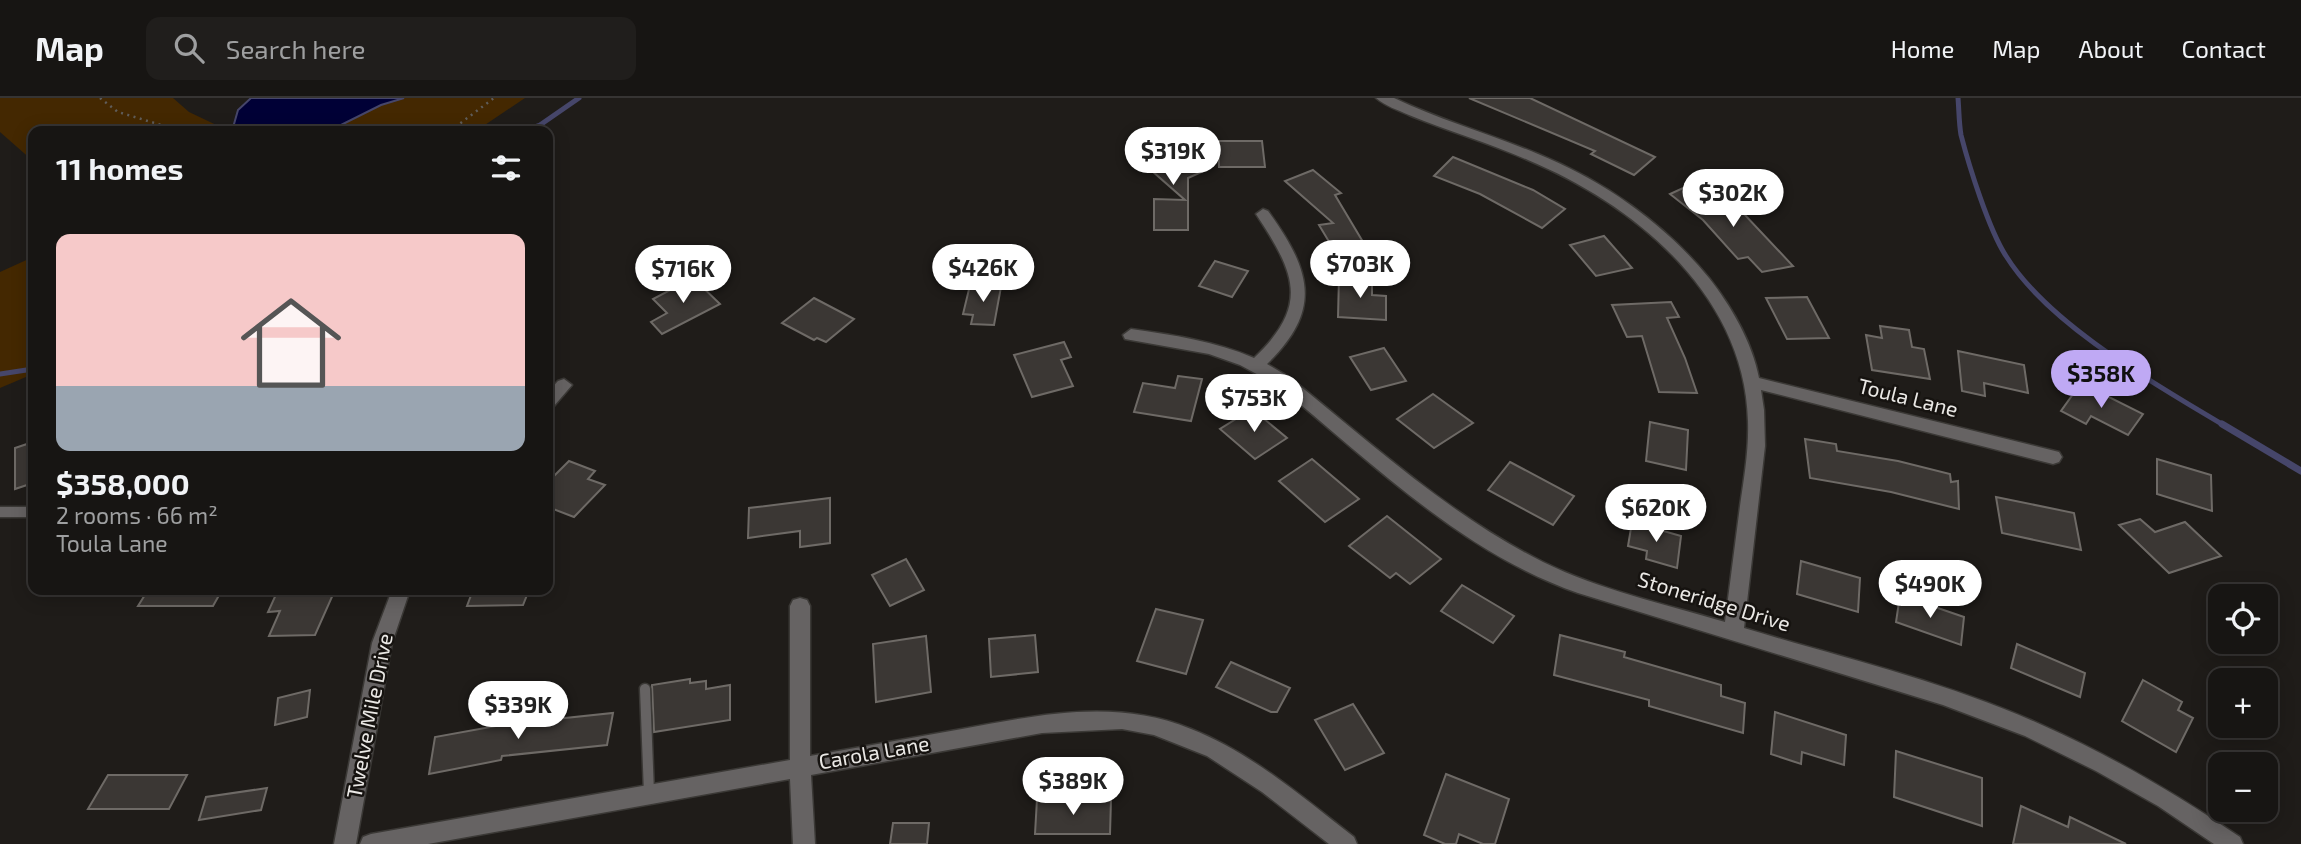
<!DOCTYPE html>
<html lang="en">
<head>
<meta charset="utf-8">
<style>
  body { margin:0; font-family:"Exo 2",sans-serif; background:#201e1c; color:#f1f3f6; height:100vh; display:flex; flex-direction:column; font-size:26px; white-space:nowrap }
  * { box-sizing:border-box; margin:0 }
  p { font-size:23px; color:#9e9fa0 }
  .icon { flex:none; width:38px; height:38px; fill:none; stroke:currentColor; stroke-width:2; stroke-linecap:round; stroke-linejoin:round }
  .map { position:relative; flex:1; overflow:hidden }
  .drawer { position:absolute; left:28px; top:28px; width:525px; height:469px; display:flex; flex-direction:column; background:#171513; border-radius:14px; box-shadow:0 4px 18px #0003,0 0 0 2px #363433 }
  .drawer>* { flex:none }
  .tools { position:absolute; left:2208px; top:486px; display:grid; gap:14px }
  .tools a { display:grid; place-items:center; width:70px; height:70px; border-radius:14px; background:#171513; box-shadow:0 4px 18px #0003,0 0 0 2px #363433; font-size:35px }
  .price { position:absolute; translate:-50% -60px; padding:0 16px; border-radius:24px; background:#fff; color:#222; font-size:23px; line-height:46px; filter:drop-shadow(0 2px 4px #0008) }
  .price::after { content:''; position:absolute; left:50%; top:42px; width:21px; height:16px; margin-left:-10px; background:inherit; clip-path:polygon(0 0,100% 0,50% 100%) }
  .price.active { background:#bfa9f4; color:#111 }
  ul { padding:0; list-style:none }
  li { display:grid; align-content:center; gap:14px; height:371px; padding:0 28px }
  li span { display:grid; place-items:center; height:217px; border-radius:14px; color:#555 }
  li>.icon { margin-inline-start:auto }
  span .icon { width:126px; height:126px; fill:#fffc; stroke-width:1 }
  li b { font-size:30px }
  h2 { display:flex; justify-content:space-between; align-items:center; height:84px; padding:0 28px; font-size:30px }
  header { display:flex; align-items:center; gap:42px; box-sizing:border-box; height:98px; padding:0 35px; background:#171513; border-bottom:2px solid #363433 }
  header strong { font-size:33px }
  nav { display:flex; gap:38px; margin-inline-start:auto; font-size:24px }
  .search { width:490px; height:63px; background:#201e1c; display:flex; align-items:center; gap:18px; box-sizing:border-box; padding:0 24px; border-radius:14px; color:#9e9fa0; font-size:26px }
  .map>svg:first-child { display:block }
  .green { fill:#442801 }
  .water { fill:#000036; stroke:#46466a; stroke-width:2 }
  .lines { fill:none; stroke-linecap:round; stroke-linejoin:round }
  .stream-far1 { stroke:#46466a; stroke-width:5 }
  .stream { stroke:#46466a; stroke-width:7 }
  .building { fill:#3b3734; stroke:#6e6a66; stroke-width:2 }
  .service-casing { stroke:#3b3936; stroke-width:13 }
  .minor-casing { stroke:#3b3936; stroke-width:3 }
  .path { stroke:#605d5a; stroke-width:2.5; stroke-dasharray:2 4.5; stroke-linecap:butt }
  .service { stroke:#666363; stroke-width:10 }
  .minor { fill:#666363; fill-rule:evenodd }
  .labels { text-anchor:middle; stroke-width:5; stroke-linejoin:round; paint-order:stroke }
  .street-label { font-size:21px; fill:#eae8e5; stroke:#161310 }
</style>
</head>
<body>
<header>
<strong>Map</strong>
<div class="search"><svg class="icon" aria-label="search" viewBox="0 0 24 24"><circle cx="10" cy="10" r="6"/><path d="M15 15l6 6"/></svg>Search here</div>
<nav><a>Home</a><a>Map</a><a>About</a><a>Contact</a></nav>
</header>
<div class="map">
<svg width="2301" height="746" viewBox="0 0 2301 746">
  <rect width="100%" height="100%" fill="#1f1c19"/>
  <g class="green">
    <polygon points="0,0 173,0 189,14 229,33 91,33 82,26 44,29 33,33 33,63 0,34"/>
    <polygon points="404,0 525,0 476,33 329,33 381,7"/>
    <polygon points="33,159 33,276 0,290 0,174"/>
  </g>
  <polygon class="water" points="251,0 404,0 381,7 329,33 232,33 238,12"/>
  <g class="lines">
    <g class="stream-far1">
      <path d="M1958,0C1959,12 1959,26 1961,37C1969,68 1989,132 2006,158C2049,227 2155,286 2225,328"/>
      <polyline points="523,33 540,27 579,0"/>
      <polyline points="0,276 33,271"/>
    </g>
    <polyline class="stream" points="2222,326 2301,373"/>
  </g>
  <g class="building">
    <polygon points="1469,0 1530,0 1655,59 1634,77 1591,56 1595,53"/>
    <polygon points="1218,43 1262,43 1265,69 1219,69"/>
    <polygon points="1176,46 1206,72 1188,80 1188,132 1154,132 1154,101 1185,102 1143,65 1159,59 1155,55"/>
    <polygon points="1453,59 1533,92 1565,111 1542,130 1480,96 1434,78"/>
    <polygon points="1313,72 1341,95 1335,97 1366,149 1363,151 1359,147 1334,152 1319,127 1333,125 1285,83"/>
    <polygon points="1692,86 1711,101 1719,98 1745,117 1793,168 1762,174 1748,159 1738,161 1703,122 1670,96"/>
    <polygon points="1604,138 1632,170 1596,178 1570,147"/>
    <polygon points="1215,163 1248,173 1232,199 1199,188"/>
    <polygon points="1339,178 1372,181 1372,197 1386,198 1386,222 1338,219"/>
    <polygon points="693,180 720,206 662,236 651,224 667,215 653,201"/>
    <polygon points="970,187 1001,189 994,227 971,226 973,217 963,216"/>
    <polygon points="1807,199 1829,240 1787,241 1766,200"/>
    <polygon points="814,200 854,221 826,244 817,240 814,242 782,225"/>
    <polygon points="1671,204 1679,219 1667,220 1685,260 1697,295 1659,294 1642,238 1627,239 1612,207"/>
    <polygon points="1880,228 1909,232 1912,249 1924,251 1930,281 1872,272 1866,237 1882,240"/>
    <polygon points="1064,244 1071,259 1061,262 1073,288 1032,299 1014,257"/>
    <polygon points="1384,250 1406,283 1371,292 1350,259"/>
    <polygon points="1958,253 2024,267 2028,295 1984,285 1985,298 1962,293"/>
    <polygon points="1178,278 1202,281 1191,323 1134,314 1143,285 1175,290"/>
    <polygon points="2081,285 2143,316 2128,337 2091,318 2086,326 2061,313"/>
    <polygon points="1433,296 1473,325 1434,350 1397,321"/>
    <polygon points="1252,311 1287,340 1255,361 1220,331"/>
    <polygon points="1650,324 1688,332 1686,372 1646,363"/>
    <polygon points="1805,341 1836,346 1837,353 1898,363 1950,376 1951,384 1958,383 1959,411 1891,394 1810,380"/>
    <polygon points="33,344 33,385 15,391 15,350"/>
    <polygon points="1312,361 1359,401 1325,424 1279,383"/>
    <polygon points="2157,361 2211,377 2212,413 2157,396"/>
    <polygon points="569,363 595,373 588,381 605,387 574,419 548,409 548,384"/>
    <polygon points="1510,364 1574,398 1553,427 1488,392"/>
    <polygon points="1996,399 2074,415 2081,452 2002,435"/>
    <polygon points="830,400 830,445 800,449 800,433 748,440 749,410"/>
    <polygon points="1387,418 1441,461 1410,486 1396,475 1390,480 1349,448"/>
    <polygon points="2140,421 2155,434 2185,424 2221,458 2169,475 2119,427"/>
    <polygon points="1632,424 1681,438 1677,470 1646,461 1647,453 1628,448"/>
    <polygon points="906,461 924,492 890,508 872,477"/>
    <polygon points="1801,463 1860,480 1858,514 1797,496"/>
    <polygon points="1462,487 1514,518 1493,545 1441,513"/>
    <polygon points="148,492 222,492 213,508 138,508"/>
    <polygon points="278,492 335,492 315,537 269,538 280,513 268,514"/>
    <polygon points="473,492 529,492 523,507 467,508"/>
    <polygon points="1900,497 1964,519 1961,547 1896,524"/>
    <polygon points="1156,511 1203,522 1186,576 1137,563"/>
    <polygon points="1035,537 1038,574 991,579 989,541"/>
    <polygon points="1560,537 1625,554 1624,559 1721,587 1721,598 1745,605 1743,635 1649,608 1649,602 1554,577"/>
    <polygon points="926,538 931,594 876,604 873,546"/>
    <polygon points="2017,546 2085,575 2080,599 2011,570"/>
    <polygon points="1231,564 1290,590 1277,614 1271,614 1216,589"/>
    <polygon points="690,581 690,585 706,583 706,591 730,587 730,622 654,634 652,587"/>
    <polygon points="2143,582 2182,604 2178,612 2193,620 2176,654 2122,623"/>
    <polygon points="310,592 307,619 275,627 278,600"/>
    <polygon points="1353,606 1384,655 1345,672 1315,622"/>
    <polygon points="1775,614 1846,637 1844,667 1802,654 1801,666 1771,656"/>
    <polygon points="613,615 607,647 502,658 501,662 429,676 435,639 507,626"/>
    <polygon points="1896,653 1982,680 1982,728 1894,699"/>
    <polygon points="1446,676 1509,701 1495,746 1483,746 1459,736 1456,746 1445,746 1424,737"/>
    <polygon points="108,677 187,677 169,711 88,711"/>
    <polygon points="267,690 261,712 199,722 206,699"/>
    <polygon points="1037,701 1111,701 1110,736 1035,736"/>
    <polygon points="2021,708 2068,729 2070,719 2126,746 2013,746"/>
    <polygon points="893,725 929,725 927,746 890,746"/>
  </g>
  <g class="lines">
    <defs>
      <g id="service">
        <polyline points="0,414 33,414"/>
        <polyline points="645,591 649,695"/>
      </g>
      <g id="minor">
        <path d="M1376,0H1394C1440,22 1490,36 1538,56C1604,83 1664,125 1709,180C1731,208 1752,244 1759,280L2059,354L2062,359L2059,364L2053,366L1761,292L1764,312L1765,348L1744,530C1843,560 1947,584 2042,627C2112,658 2176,696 2240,739L2243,746H2214L2158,708L2096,673L2025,638L1943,607L1578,495C1462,455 1370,363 1277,287L1240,267L1209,256L1125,241L1123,237L1131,231C1173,237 1215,243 1254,260C1311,206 1294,174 1256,116L1263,111L1268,113C1310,171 1324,211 1267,266L1289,279C1370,344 1449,417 1543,464C1600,492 1665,506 1725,524C1730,485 1735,447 1740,408C1744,380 1749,352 1748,323C1745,198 1636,107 1528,62C1489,45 1448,33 1409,17C1398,12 1385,8 1376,0Z"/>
        <polygon points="564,281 572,287 554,308 548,310 548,294 558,283"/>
        <polygon points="392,492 410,492 392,545 356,746 334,746 372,545"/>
        <path d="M800,500L807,502L810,508V658C861,649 911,640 962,631C1039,617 1116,600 1191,631C1252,655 1302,699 1354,739L1357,746H1329L1262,694L1207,658L1154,637L1122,631L1042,635L811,677L815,746H793L790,681L428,746H360L363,739L371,736L790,662V508L793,502Z"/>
      </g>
    </defs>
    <use href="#service" class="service-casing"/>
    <use href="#minor" class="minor-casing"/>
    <g class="path">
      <polyline points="100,0 118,14 181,33"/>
      <polyline points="450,33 494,0"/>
    </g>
    <use href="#service" class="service"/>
    <use href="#minor" class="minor"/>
  </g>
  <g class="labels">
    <g class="street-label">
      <text transform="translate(1908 300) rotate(14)" y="7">Toula Lane</text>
      <text transform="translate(1714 504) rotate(17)" y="7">Stoneridge Drive</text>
      <text transform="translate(370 618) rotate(-79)" y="7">Twelve Mile Drive</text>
      <text transform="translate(874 655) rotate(-10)" y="7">Carola Lane</text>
    </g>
  </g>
</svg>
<div class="tools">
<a><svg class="icon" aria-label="locate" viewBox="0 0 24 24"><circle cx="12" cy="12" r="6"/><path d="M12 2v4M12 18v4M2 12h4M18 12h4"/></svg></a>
<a>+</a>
<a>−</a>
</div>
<b class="price" style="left:1173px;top:89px">$319K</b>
<b class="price" style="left:1733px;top:131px">$302K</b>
<b class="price" style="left:1360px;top:202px">$703K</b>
<b class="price" style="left:983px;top:206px">$426K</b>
<b class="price" style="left:683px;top:207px">$716K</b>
<b class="price active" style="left:2101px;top:312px">$358K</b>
<b class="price" style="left:1254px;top:336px">$753K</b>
<b class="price" style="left:1656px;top:446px">$620K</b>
<b class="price" style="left:1930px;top:522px">$490K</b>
<b class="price" style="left:518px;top:643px">$339K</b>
<b class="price" style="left:1073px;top:719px">$389K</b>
<section class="drawer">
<h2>11 homes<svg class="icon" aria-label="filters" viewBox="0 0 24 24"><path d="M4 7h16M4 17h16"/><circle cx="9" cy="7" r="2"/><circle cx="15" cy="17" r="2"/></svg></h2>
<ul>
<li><span style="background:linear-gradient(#f6c9c9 70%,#9aa5b1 0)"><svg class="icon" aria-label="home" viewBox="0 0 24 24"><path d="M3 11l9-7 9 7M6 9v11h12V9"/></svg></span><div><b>$358,000</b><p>2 rooms · 66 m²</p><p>Toula Lane</p></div></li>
</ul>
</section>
</div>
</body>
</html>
